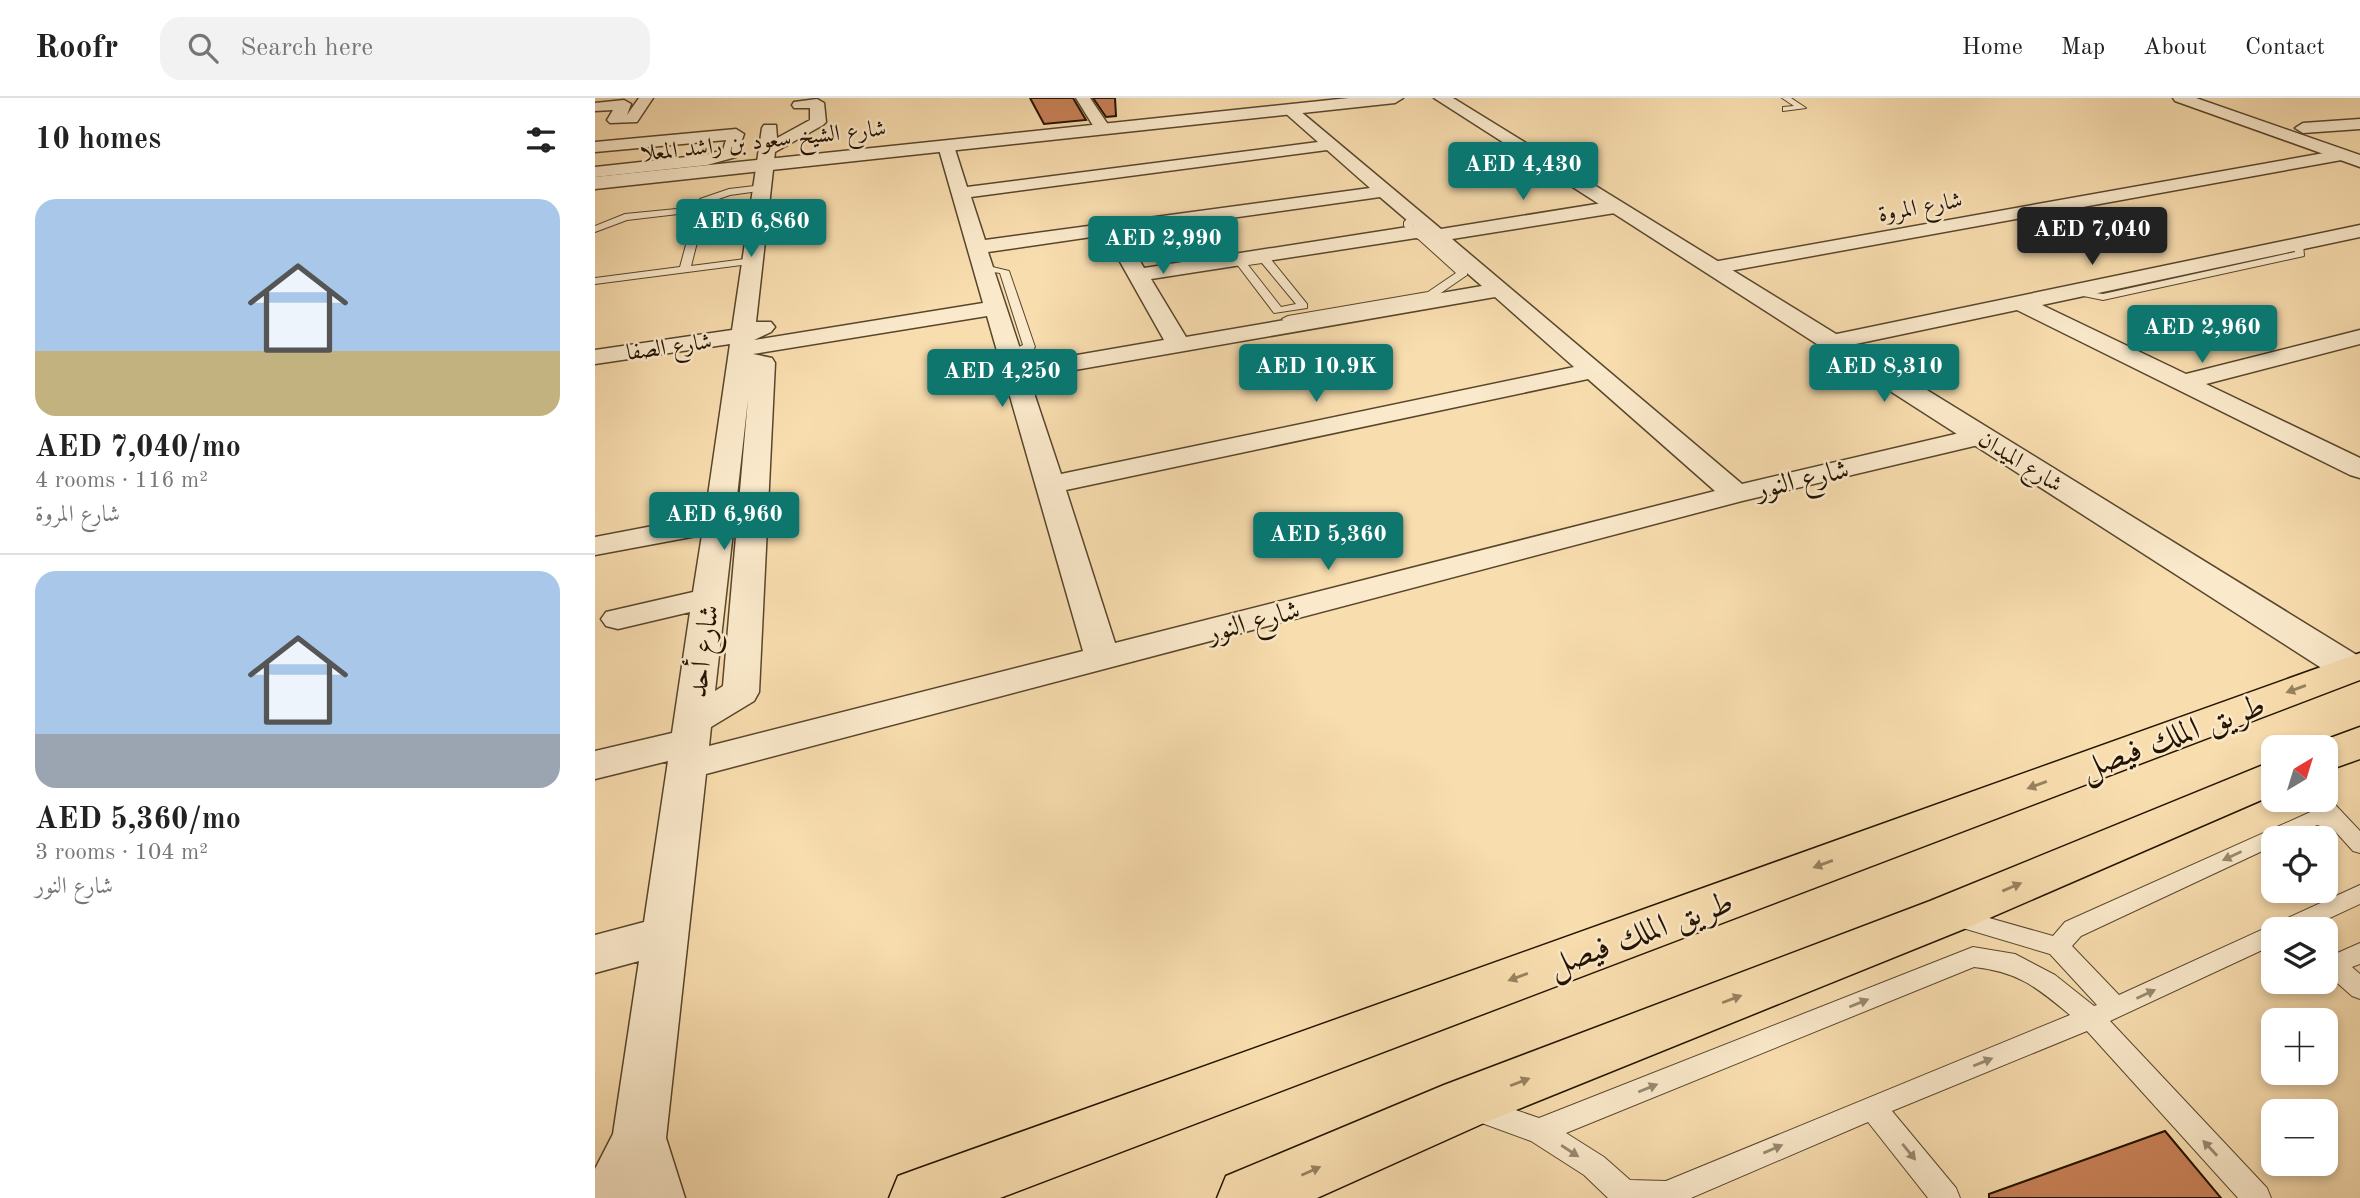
<!DOCTYPE html>
<html lang="en">
<head>
<meta charset="utf-8">
<style>
  body { margin:0; font-family:"Old Standard TT",Amiri,serif; background:#f2f2f2; color:#222; height:100vh; display:flex; flex-direction:column; font-size:26px; white-space:nowrap }
  * { box-sizing:border-box; margin:0 }
  p { font-size:23px; color:#767676 }
  .icon { flex:none; width:38px; height:38px; fill:none; stroke:currentColor; stroke-width:2; stroke-linecap:round; stroke-linejoin:round }
  .map { position:relative; flex:1; overflow:hidden }
  .sheet { display:flex; flex-direction:column; background:#fff; width:595px }
  .sheet>* { flex:none }
  .needle { width:46px; rotate:38deg }
  .controls { position:absolute; left:1666px; top:637px; display:grid; gap:14px }
  .controls a { display:grid; place-items:center; width:77px; height:77px; border-radius:14px; background:#fff; box-shadow:0 4px 10px #0003; font-size:35px }
  .price { position:absolute; translate:-50% -60px; padding:0 16px; border-radius:7px; background:#0f766e; color:#fff; font-size:23px; line-height:46px; filter:drop-shadow(0 2px 4px #0008) }
  .price::after { content:''; position:absolute; left:50%; top:42px; width:21px; height:16px; margin-left:-10px; background:inherit; clip-path:polygon(0 0,100% 0,50% 100%) }
  .price.current { background:#222; color:#fff }
  ul { padding:0; list-style:none }
  li { display:grid; align-content:center; gap:14px; height:371px; padding:0 35px }
  li+li { border-top:2px solid #e0e0e0 }
  li span { display:grid; place-items:center; height:217px; border-radius:21px; color:#555 }
  li>.icon { margin-inline-start:auto }
  span .icon { width:126px; height:126px; fill:#fffc; stroke-width:1 }
  li b { font-size:30px }
  h2 { display:flex; justify-content:space-between; align-items:center; height:84px; padding:0 35px; font-size:30px }
  header { display:flex; align-items:center; gap:42px; box-sizing:border-box; height:98px; padding:0 35px; background:#fff; border-bottom:2px solid #e0e0e0 }
  header strong { font-size:33px }
  nav { display:flex; gap:38px; margin-inline-start:auto; font-size:24px }
  .search { width:490px; height:63px; background:#f2f2f2; display:flex; align-items:center; gap:18px; box-sizing:border-box; padding:0 24px; border-radius:21px; color:#767676; font-size:26px }
  main { display:flex; flex:1; min-height:0 }
  .map>svg:first-child { display:block }
  .building { fill:#ca8259; stroke:#231300; stroke-width:2 }
  .lines { fill:none; stroke-linecap:round; stroke-linejoin:round }
  .service-casing { stroke:#58462c; stroke-width:2 }
  .minor-casing { stroke:#58462c; stroke-width:3 }
  .tertiary-casing { stroke:#58462c; stroke-width:3 }
  .primary-casing { stroke:#231300; stroke-width:3 }
  .service { fill:#fae9cb; fill-rule:evenodd }
  .minor { fill:#fae9cb; fill-rule:evenodd }
  .tertiary { fill:#fae9cb; fill-rule:evenodd }
  .primary { fill:#f8ddaf; fill-rule:evenodd }
  .oneway { fill:#988260 }
  .oneway2 { fill:#998970 }
  .labels { text-anchor:middle; stroke-width:5; stroke-linejoin:round; paint-order:stroke }
  .far-street-label { font-size:23px; fill:#231300; stroke:#fae9cb }
  .street-label { font-size:28px; fill:#231300; stroke:#fae9cb }
  .near-street-label { font-size:33px; fill:#231300; stroke:#fae9cb }
</style>
</head>
<body>
<header>
<strong>Roofr</strong>
<div class="search"><svg class="icon" aria-label="search" viewBox="0 0 24 24"><circle cx="10" cy="10" r="6"/><path d="M15 15l6 6"/></svg>Search here</div>
<nav><a>Home</a><a>Map</a><a>About</a><a>Contact</a></nav>
</header>
<main>
<section class="sheet">
<h2>10 homes<svg class="icon" aria-label="filters" viewBox="0 0 24 24"><path d="M4 7h16M4 17h16"/><circle cx="9" cy="7" r="2"/><circle cx="15" cy="17" r="2"/></svg></h2>
<ul>
<li><span style="background:linear-gradient(#a9c7e8 70%,#c2b280 0)"><svg class="icon" aria-label="home" viewBox="0 0 24 24"><path d="M3 11l9-7 9 7M6 9v11h12V9"/></svg></span><div><b>AED 7,040/mo</b><p>4 rooms · 116 m²</p><p>شارع المروة</p></div></li>
<li><span style="background:linear-gradient(#a9c7e8 75%,#9aa5b1 0)"><svg class="icon" aria-label="home" viewBox="0 0 24 24"><path d="M3 11l9-7 9 7M6 9v11h12V9"/></svg></span><div><b>AED 5,360/mo</b><p>3 rooms · 104 m²</p><p>شارع النور</p></div></li>
</ul>
</section>
<div class="map">
<svg width="1765" height="1100" viewBox="0 0 1765 1100">
  <rect width="100%" height="100%" fill="#f8ddaf"/>
  <filter id="stains"><feTurbulence type="fractalNoise" baseFrequency=".00286" numOctaves="4"/><feColorMatrix values="0 0 0 0 .2 0 0 0 0 .09 0 0 0 0 .02 0 0 0 .5 -.17"/></filter>
  <radialGradient id="worn" r=".72"><stop offset=".6" stop-color="#630" stop-opacity="0"/><stop offset="1" stop-color="#630" stop-opacity=".3"/></radialGradient>
  <g class="building">
    <polygon points="435,0 478,0 491,22 449,26"/>
    <polygon points="498,0 520,0 521,18 511,19"/>
    <polygon points="1570,1033 1626,1100 1394,1100 1394,1096"/>
  </g>
  <g class="lines">
    <defs>
      <g id="service">
        <polygon points="1187,0 1196,0 1211,10 1188,13 1188,9 1199,8"/>
        <polygon points="168,87 172,90 171,92 135,97 112,105 96,168 158,160 163,163 162,165 0,186 0,180 85,169 100,114 32,122 0,134 0,128 30,116 102,109 105,101 134,91"/>
        <polygon points="818,115 823,118 817,126 872,173 872,177 840,199 689,223 687,221 693,218 833,194 861,175 809,128 809,124"/>
        <polygon points="1703,143 1708,146 1709,158 1508,202 1474,195 1479,192 1508,196 1700,154 1698,146"/>
        <path d="M670,158L674,159L712,206V210L679,215L641,165ZM667,165L701,206L686,209L653,167Z"/>
        <polygon points="389,167 414,173 440,249 438,252 415,260 409,256 428,247 405,175 385,172 385,168"/>
        <path d="M1731,697L1765,733V755L1758,753L1739,732L1722,727L1694,740H1678V748L1486,838L1477,848L1524,897L1765,787V806L1711,831H1678V847L1515,923L1672,1090L1676,1100H1643L1492,933L1297,1013L1361,1090L1365,1100H1333L1273,1024L1096,1100H1013L989,1077L936,1043L873,1020L869,1011L873,1002L882,999L944,1020L1378,849L1420,856L1460,877L1499,908L1502,907L1455,856L1351,825L1348,819L1351,813L1359,810L1458,838L1470,824L1720,712L1713,702H1731ZM1379,869C1424,874 1441,889 1475,917L1071,1083L1035,1082L1009,1059L971,1035Z"/>
        <polygon points="1765,845 1765,866 1757,869 1765,876 1765,901 1757,898 1731,875 1731,860"/>
      </g>
      <g id="minor">
        <polygon points="44,0 58,0 42,24 15,25 12,22 18,12 0,13 0,5 29,2 36,6 32,17"/>
        <polygon points="481,0 495,0 516,31 514,34 502,34"/>
        <path d="M222,1L229,5L231,24L228,27L180,54L161,224H176L180,229L176,234L159,242L388,205L343,48L345,45H357L359,48L372,89L723,44L689,14L687,11L694,7L699,8L846,131L1020,103L1027,105L1029,109L1020,115L857,141L1147,386L1386,330L1396,332L1400,338L1396,344L1147,403L111,676L71,1040L90,1100H0V1071L18,1036L44,863L0,875V837L49,824L73,663L0,681V653L77,635L95,514L23,531L11,528L6,521L11,514L98,494L107,437L0,457V439L110,418L135,246L0,266V252L137,232L167,30L169,27H181L182,40L215,22V10H199L197,7L199,4ZM732,52L775,90L390,142L376,99ZM785,99L819,128L549,170L529,135ZM510,137L569,242L430,266L393,154ZM821,140L835,143L887,188L591,239L556,181ZM900,199L979,269L466,376L434,280ZM392,218L488,553L114,648L116,629L159,603L164,594L180,265L177,260L158,256ZM993,281L1120,393L520,545L471,392ZM153,301L128,588L120,593Z"/>
        <polygon points="1765,21 1765,31 1708,35 1700,30 1708,25"/>
        <polygon points="141,31 149,36 141,59 112,67 0,79 0,69 110,57 128,52 131,42 0,54 0,44"/>
        <polygon points="1746,52 1754,57 1752,61 1118,176 1111,174 1108,170 1111,166 1118,164"/>
        <polygon points="1765,127 1765,139 1447,207 1591,276 1765,232 1765,246 1611,286 1765,360 1765,380 1755,377 1422,212 1237,251 1229,249 1225,244 1229,239 1237,237"/>
      </g>
      <g id="tertiary">
        <polygon points="754,0 808,0 800,5 0,91 0,79"/>
        <polygon points="839,0 858,0 1765,559 1765,581 1756,584 1742,580"/>
        <polygon points="1578,0 1601,0 1765,57 1765,69 1580,3"/>
      </g>
      <g id="primary">
        <polygon points="1765,555 1765,582 405,1100 294,1100 303,1078 325,1070"/>
        <polygon points="1765,629 1765,661 1731,673 1731,649 1715,649 1716,647"/>
        <polygon points="1678,663 1678,697 1369,831 889,1025 722,1100 622,1100 631,1078 849,987 1335,803"/>
      </g>
    </defs>
    <use href="#service" class="service-casing"/>
    <use href="#minor" class="minor-casing"/>
    <use href="#tertiary" class="tertiary-casing"/>
    <use href="#primary" class="primary-casing"/>
    <use href="#service" class="service"/>
    <use href="#minor" class="minor"/>
    <use href="#tertiary" class="tertiary"/>
    <use href="#primary" class="primary"/>
  </g>
  <defs><path id="oneway-solid" d="M-6-.8H1V-3.2L6.5 0L1 3.2V.8H-6Z" transform="scale(1.75)"/></defs>
  <g class="oneway">
    <use href="#oneway-solid" transform="translate(1701 591) rotate(160)"/>
    <use href="#oneway-solid" transform="translate(1442 687) rotate(160)"/>
    <use href="#oneway-solid" transform="translate(1228 766) rotate(160)"/>
    <use href="#oneway-solid" transform="translate(1417 789) rotate(-23)"/>
    <use href="#oneway-solid" transform="translate(923 879) rotate(160)"/>
    <use href="#oneway-solid" transform="translate(1137 901) rotate(-21)"/>
    <use href="#oneway-solid" transform="translate(925 984) rotate(-21)"/>
    <use href="#oneway-solid" transform="translate(716 1073) rotate(-24)"/>
  </g>
  <g class="oneway2">
    <use href="#oneway-solid" transform="translate(1637 758) rotate(155)"/>
    <use href="#oneway-solid" transform="translate(1551 896) rotate(-25)"/>
    <use href="#oneway-solid" transform="translate(1264 905) rotate(-22)"/>
    <use href="#oneway-solid" transform="translate(1388 964) rotate(-22)"/>
    <use href="#oneway-solid" transform="translate(1053 990) rotate(-22)"/>
    <use href="#oneway-solid" transform="translate(1615 1050) rotate(-133)"/>
    <use href="#oneway-solid" transform="translate(1178 1051) rotate(-23)"/>
    <use href="#oneway-solid" transform="translate(975 1053) rotate(33)"/>
    <use href="#oneway-solid" transform="translate(1314 1054) rotate(51)"/>
  </g>
  <g class="labels">
    <g class="far-street-label">
      <text transform="translate(168 42) rotate(-6)" y="8">شارع الشيخ سعود بن راشد المعلا</text>
      <text transform="translate(1325 108) rotate(-10)" y="8">شارع المروة</text>
      <text transform="translate(74 248) rotate(-8)" y="8">شارع الصفا</text>
      <text transform="translate(1426 363) rotate(32)" y="8">شارع الميدان</text>
    </g>
    <g class="street-label">
      <text transform="translate(1207 380) rotate(-13)" y="10">شارع النور</text>
      <text transform="translate(658 522) rotate(-15)" y="10">شارع النور</text>
      <text transform="translate(107 553) rotate(-82)" y="10">شارع أحد</text>
    </g>
    <g class="near-street-label">
      <text transform="translate(1577 637) rotate(-20)" y="12">طريق الملك فيصل</text>
      <text transform="translate(1045 834) rotate(-20)" y="12">طريق الملك فيصل</text>
    </g>
  </g>
  <rect width="100%" height="100%" filter="url(#stains)"/>
  <rect width="100%" height="100%" fill="url(#worn)"/>
</svg>
<div class="controls">
<a><svg class="needle" viewBox="-14 -14 28 28"><path d="M0-13l5 13h-10z" fill="#e53935"/><path d="M0 13l5-13h-10z" fill="#767676"/></svg></a>
<a><svg class="icon" aria-label="locate" viewBox="0 0 24 24"><circle cx="12" cy="12" r="6"/><path d="M12 2v4M12 18v4M2 12h4M18 12h4"/></svg></a>
<a><svg class="icon" aria-label="layers" viewBox="0 0 24 24"><path d="M12 4l9 5-9 5-9-5zM3 14l9 5 9-5"/></svg></a>
<a>+</a>
<a>−</a>
</div>
<b class="price" style="left:928px;top:104px">AED 4,430</b>
<b class="price" style="left:156px;top:161px">AED 6,860</b>
<b class="price current" style="left:1497px;top:169px">AED 7,040</b>
<b class="price" style="left:568px;top:178px">AED 2,990</b>
<b class="price" style="left:1607px;top:267px">AED 2,960</b>
<b class="price" style="left:721px;top:306px">AED 10.9K</b>
<b class="price" style="left:1289px;top:306px">AED 8,310</b>
<b class="price" style="left:407px;top:311px">AED 4,250</b>
<b class="price" style="left:129px;top:454px">AED 6,960</b>
<b class="price" style="left:733px;top:474px">AED 5,360</b>
</div>
</main>
</body>
</html>
